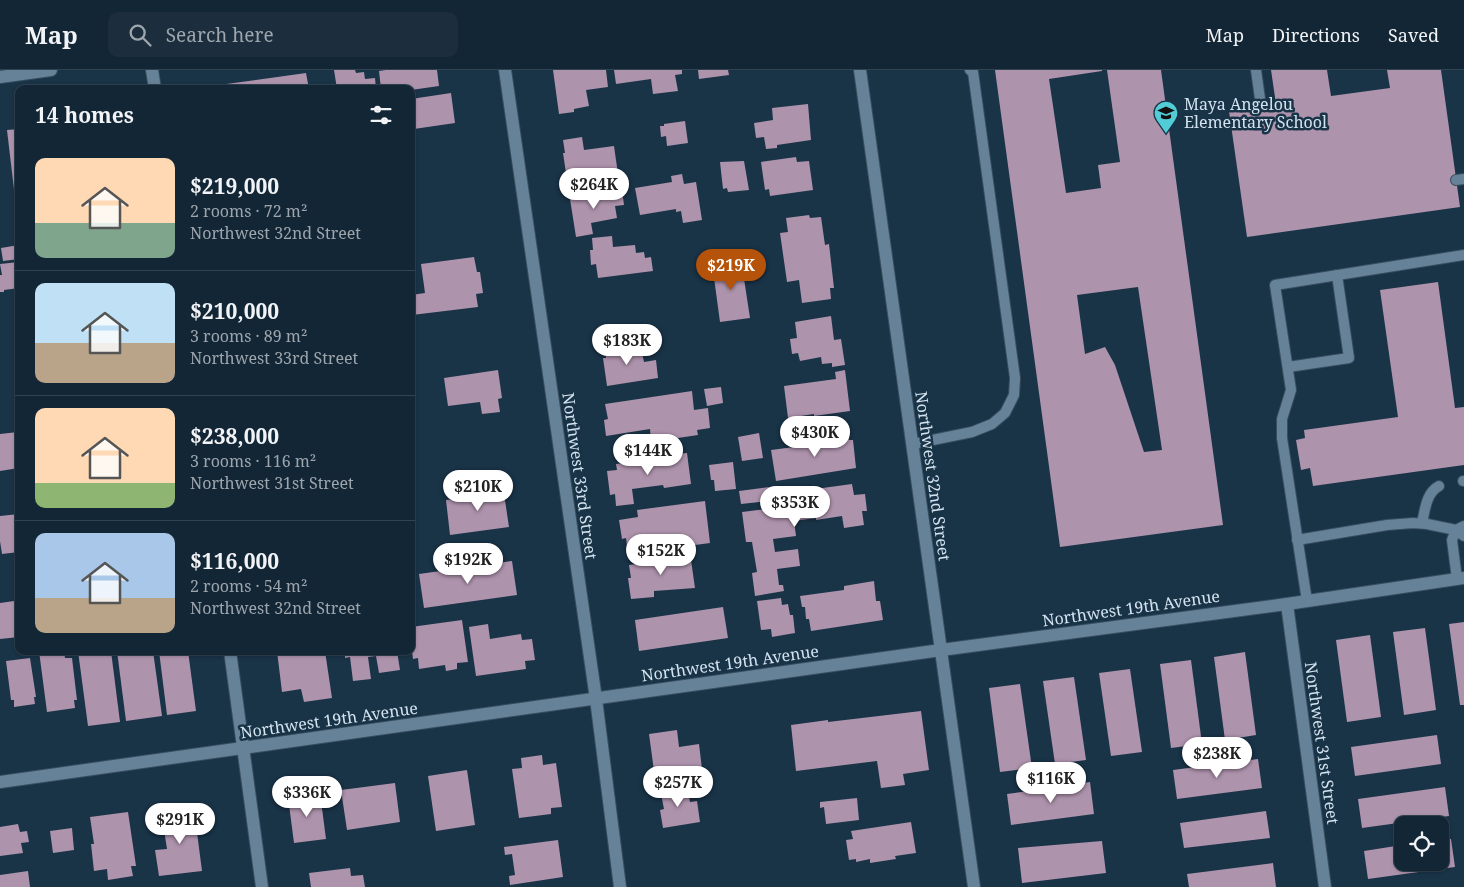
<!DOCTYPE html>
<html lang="en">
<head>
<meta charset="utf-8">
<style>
  body { margin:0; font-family:"Noto Serif",serif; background:#1c2e3d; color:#f1f3f6; height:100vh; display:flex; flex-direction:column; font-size:19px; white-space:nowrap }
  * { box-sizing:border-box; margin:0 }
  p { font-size:16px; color:#9da5ad }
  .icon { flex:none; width:28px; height:28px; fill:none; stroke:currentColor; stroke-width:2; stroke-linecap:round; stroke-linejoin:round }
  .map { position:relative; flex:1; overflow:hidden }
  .details { position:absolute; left:15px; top:15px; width:400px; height:570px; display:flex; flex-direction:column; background:#132635; border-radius:10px; box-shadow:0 1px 4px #0004,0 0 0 1px #324350 }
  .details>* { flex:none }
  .controls { position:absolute; left:1394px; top:746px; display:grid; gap:10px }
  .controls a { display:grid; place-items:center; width:55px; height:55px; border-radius:10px; background:#132635; box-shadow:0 1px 4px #0004,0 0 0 1px #324350; font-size:25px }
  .price { position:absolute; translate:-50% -42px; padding:0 11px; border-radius:18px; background:#fff; color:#222; font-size:16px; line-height:32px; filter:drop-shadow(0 1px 2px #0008) }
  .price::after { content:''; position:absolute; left:50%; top:30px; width:15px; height:11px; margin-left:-8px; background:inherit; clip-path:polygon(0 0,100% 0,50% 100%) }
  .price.active { background:#b45309; color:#fff }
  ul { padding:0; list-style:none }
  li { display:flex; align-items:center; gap:15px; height:125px; padding:0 20px }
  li+li { border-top:1px solid #324350 }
  li span { display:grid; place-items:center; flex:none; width:140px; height:100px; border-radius:10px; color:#555 }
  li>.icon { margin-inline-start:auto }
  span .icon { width:60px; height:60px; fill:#fffc; stroke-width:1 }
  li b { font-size:21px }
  h2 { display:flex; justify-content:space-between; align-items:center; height:60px; padding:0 20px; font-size:21px }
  header { display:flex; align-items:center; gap:30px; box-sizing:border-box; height:70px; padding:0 25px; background:#132635; border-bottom:1px solid #324350 }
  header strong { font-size:24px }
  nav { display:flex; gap:28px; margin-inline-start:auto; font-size:18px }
  .search { width:350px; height:45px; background:#1c2e3d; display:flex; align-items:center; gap:12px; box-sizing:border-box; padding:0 18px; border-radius:10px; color:#9da5ad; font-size:19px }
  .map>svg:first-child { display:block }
  .building { fill:#ae93ad; fill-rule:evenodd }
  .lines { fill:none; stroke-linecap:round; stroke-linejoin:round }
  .service-casing { stroke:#394e5f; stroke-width:12 }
  .minor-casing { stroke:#394e5f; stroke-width:14 }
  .service { stroke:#668299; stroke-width:10 }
  .minor { stroke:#668299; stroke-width:12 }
  .labels { text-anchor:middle; stroke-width:5; stroke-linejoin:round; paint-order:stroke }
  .poi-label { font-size:16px; fill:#d4e3f0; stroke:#193347; text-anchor:start }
  .street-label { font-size:16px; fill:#d4e3f0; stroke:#193347 }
</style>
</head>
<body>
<header>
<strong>Map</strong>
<div class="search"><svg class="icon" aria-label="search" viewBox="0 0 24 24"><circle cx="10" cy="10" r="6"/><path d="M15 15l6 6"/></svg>Search here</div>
<nav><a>Map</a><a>Directions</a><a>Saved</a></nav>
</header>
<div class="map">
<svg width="1464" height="817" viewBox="0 0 1464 817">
  <rect width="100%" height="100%" fill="#193347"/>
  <g class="building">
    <polygon points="334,0 355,0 356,3 364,2 365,9 375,8 376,19 337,19"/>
    <polygon points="386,0 437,0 439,16 411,20 411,19 381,19 379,1"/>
    <polygon points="553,0 606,0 608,17 586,20 589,36 574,39 574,42 559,44"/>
    <polygon points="614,0 682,0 682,4 675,5 678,21 653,24 651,9 616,14"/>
    <polygon points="698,0 728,0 729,5 699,9"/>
    <path d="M995,0H1102V1L1049,9L1066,123L1101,118L1098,95L1120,92L1107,0H1161L1223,455L1060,477ZM1138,217L1162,380L1144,382L1115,295L1105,277L1085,284L1077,225Z"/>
    <polygon points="1271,0 1327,0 1331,26 1390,18 1387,0 1441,0 1460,137 1247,167 1229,41 1276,34"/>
    <polygon points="306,3 309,19 220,19 219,15"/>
    <polygon points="451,23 455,53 414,59 416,73 411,73 411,29"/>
    <polygon points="808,34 811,70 777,75 777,78 766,79 764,67 756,68 754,53 773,50 772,38"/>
    <polygon points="685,51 688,73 667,76 666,66 661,67 660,56 664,56 664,54"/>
    <polygon points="19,59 19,127 15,128 7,60"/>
    <polygon points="582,67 584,80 614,76 618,104 577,110 576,102 566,103 563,83 565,83 563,70"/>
    <polygon points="796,87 797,92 809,91 813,120 770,126 769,119 765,120 761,92"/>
    <polygon points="744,91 749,120 728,122 727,118 723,119 720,92"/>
    <polygon points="682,104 684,114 696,112 702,150 683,153 681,141 676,142 676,139 640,145 635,118 672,112 671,106"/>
    <polygon points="622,120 624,135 615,136 617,148 591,153 593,164 576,167 570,129"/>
    <polygon points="809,145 810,148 821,147 825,175 829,174 834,218 830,218 831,229 802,233 799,210 787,212 780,163 788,162 786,148"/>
    <polygon points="612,166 613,177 635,175 636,183 644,182 645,188 651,187 653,201 598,208 596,194 591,195 590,180 593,180 592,168"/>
    <polygon points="19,175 19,189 3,191 1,178"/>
    <polygon points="474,187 477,202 480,202 483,223 476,224 478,237 412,245 411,225 425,223 421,194"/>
    <polygon points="741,189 750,248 720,252 712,193"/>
    <polygon points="19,192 19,218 4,220 4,222 0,222 0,205 2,205 0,194"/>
    <polygon points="1438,212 1455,338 1464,337 1464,395 1313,416 1310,398 1301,400 1296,370 1305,368 1304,360 1398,347 1380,220"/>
    <polygon points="831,246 834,270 841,269 845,295 832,297 832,293 822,294 821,287 800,291 798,283 792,284 790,269 797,268 795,252"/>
    <polygon points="624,273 625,285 642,282 644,292 656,290 658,308 607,316 603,288 606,288 605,276"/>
    <polygon points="498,300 502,328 498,329 500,342 482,344 480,332 448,336 444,308"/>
    <polygon points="845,300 850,341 814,346 814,344 788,348 784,316 836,309 835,302"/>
    <polygon points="721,317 723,333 707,336 704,319"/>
    <polygon points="692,321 694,340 708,338 710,358 697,360 698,365 651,372 650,359 606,366 604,350 608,349 605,334"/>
    <polygon points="847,355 849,370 853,370 856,398 776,411 771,380 840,371 838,357"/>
    <polygon points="18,362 19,398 0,401 0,364"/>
    <polygon points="759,363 763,388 742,391 738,367"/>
    <polygon points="687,383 691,414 664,418 663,415 632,419 634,434 616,436 615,424 610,425 607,401 617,400 616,394 659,388 659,386"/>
    <polygon points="733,392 736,419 715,421 714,410 711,410 709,395"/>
    <polygon points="852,414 854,425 865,424 867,441 862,441 864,455 844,458 842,446 816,450 816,448 794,451 796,466 773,469 775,482 798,479 800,496 777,499 779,515 783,515 784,521 755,526 752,503 757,502 752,472 746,472 742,442 788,436 786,423"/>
    <polygon points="777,416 779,430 741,434 739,421"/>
    <polygon points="503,417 509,457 450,465 446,430 461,428 460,423"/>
    <polygon points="705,431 710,473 628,484 626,468 622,469 619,450 638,447 637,440"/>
    <polygon points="19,444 19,482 2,484 0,471 0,446"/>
    <polygon points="690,483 695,518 654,521 654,527 631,529 628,508 631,508 629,495 668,490 668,486"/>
    <polygon points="512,491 517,525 424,538 419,504"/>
    <polygon points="874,511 876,531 880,531 883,550 811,561 809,549 806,549 805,537 802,537 800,526 844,520 844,516"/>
    <polygon points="781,528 782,535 788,534 790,545 793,545 795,563 772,567 771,559 761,560 757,531"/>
    <polygon points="14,531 19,567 0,569 0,533"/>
    <polygon points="723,537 728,568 639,581 635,550"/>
    <polygon points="462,550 468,592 457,593 457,599 446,601 445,595 419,599 418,588 413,589 411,574 411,557"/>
    <polygon points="1464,552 1464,635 1460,635 1449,554"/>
    <polygon points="488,554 490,569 521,564 522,570 532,569 535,590 525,591 526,599 476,606 469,557"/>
    <polygon points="1425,558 1436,640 1404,645 1393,562"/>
    <polygon points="1370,565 1381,647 1347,652 1336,570"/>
    <polygon points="39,581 64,581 65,588 72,588 77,630 74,630 75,638 47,642"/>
    <polygon points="78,581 111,581 120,652 88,656"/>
    <polygon points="117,581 153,581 162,646 126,651"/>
    <polygon points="159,581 188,581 196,641 167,645"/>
    <polygon points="277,581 325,581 332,628 304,632 301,619 282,622"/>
    <polygon points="345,581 397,581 400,600 379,603 376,586 368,587 371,609 353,611 350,587 345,588"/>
    <polygon points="1245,582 1256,665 1225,670 1214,587"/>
    <polygon points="30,588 36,627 34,627 35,634 14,637 14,630 11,630 6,591"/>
    <polygon points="1191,590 1202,674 1171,678 1160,594"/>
    <polygon points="1130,599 1142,682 1111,686 1099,603"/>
    <polygon points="1074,607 1086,690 1055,694 1043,611"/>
    <polygon points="1020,614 1032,698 1000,702 989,618"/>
    <polygon points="921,641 929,700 903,704 905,715 881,718 877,691 796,701 791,655 828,650 828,652"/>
    <polygon points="677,660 679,677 699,674 702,699 677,702 677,698 654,701 649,664"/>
    <polygon points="1437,665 1441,694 1355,706 1351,677"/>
    <polygon points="542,685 543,695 556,693 562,737 551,738 551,744 519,748 512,699 522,698 521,688"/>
    <polygon points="1258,689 1262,718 1177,729 1173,700"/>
    <polygon points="467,700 475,755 436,761 428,706"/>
    <polygon points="1090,712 1094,744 1011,755 1007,724"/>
    <polygon points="395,713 400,752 347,760 341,720"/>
    <polygon points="687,716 690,732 697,731 700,752 663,758 660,740 664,739 660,719"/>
    <polygon points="1445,717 1449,746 1362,758 1358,729"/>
    <polygon points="320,723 326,769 294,773 288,727"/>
    <polygon points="857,728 859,750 826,754 824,737 820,738 820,732"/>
    <polygon points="194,739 202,801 159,806 155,780 167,779 162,747 176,745 175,742"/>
    <polygon points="1266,741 1270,768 1184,778 1180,753"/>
    <polygon points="128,742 136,796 131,796 133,806 108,810 107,799 94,801 91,774 94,774 90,747"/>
    <polygon points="911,752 916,783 895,786 896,789 870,793 870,789 856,792 856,789 849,790 846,770 853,769 851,761"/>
    <polygon points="18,754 20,762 27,761 29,772 21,773 23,783 0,786 0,757"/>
    <polygon points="72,758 74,780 53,783 50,761"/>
    <polygon points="1451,769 1455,797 1368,809 1364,781 1402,775 1402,792 1440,792 1440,770"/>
    <polygon points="558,770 563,807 510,815 509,806 515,805 512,784 505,785 504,777"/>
    <polygon points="1102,771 1106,803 1022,813 1018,778"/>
    <polygon points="1273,793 1276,817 1189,817 1187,804"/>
    <polygon points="350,798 351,806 363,805 365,817 311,817 309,803"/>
    <polygon points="28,801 30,817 0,817 0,805"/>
  </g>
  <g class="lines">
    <defs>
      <g id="service">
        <polyline points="1256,0 1261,36"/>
        <polyline points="1456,110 1464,109"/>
        <polyline points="1288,297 1349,288 1337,205"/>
        <polyline points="913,374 972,362 992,354 1005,343 1014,325 1015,308 973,2 970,0"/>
        <polyline points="1463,411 1464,411"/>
        <path d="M1422,453C1425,440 1426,423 1439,416"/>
        <polyline points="1297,470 1387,455 1413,453 1427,454 1456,460 1464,456"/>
        <polyline points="1457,509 1452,470 1456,460 1464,466"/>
        <polyline points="1307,531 1282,368 1282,349 1291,320 1275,215 1464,185"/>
      </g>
      <g id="minor">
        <polyline points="152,0 155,19"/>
        <polyline points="505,0 596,629 620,817"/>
        <polyline points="860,0 974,817"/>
        <polyline points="0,7 51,0"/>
        <polyline points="1287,534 1325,817"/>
        <polyline points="230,581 262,817"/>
        <polyline points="0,712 941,580 1287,534 1464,508"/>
      </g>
    </defs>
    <use href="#service" class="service-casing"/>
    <use href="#minor" class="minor-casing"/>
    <use href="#service" class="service"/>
    <use href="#minor" class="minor"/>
  </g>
  <defs>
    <symbol id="school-pin" viewBox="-11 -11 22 30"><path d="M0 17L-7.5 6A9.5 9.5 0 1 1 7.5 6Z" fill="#52ccd6" stroke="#193347"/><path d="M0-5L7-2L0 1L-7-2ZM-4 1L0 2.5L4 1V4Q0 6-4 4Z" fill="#111"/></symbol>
  </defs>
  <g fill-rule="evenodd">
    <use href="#school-pin" x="1152" y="29" width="28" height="38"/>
  </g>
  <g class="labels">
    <g class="poi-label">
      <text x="1184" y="40">Maya Angelou<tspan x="1184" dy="18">Elementary School</tspan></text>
    </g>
    <g class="street-label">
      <text transform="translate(580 406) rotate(82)" y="6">Northwest 33rd Street</text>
      <text transform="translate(933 406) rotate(82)" y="6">Northwest 32nd Street</text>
      <text transform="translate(1131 538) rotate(-8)" y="6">Northwest 19th Avenue</text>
      <text transform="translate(730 593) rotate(-8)" y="6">Northwest 19th Avenue</text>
      <text transform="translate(329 650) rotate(-8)" y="6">Northwest 19th Avenue</text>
      <text transform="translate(1322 673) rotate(82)" y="6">Northwest 31st Street</text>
    </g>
  </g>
</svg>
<div class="controls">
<a><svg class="icon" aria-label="locate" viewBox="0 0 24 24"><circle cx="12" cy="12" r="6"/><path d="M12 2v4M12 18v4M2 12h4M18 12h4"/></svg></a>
</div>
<b class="price" style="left:594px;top:140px">$264K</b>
<b class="price active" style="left:731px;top:221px">$219K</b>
<b class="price" style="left:627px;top:296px">$183K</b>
<b class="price" style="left:815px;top:388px">$430K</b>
<b class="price" style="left:648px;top:406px">$144K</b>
<b class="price" style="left:478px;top:442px">$210K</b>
<b class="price" style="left:795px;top:458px">$353K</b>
<b class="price" style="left:661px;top:506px">$152K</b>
<b class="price" style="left:468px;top:515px">$192K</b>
<b class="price" style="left:1217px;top:709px">$238K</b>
<b class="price" style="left:1051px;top:734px">$116K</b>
<b class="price" style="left:678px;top:738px">$257K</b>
<b class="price" style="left:307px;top:748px">$336K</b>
<b class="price" style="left:180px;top:775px">$291K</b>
<section class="details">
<h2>14 homes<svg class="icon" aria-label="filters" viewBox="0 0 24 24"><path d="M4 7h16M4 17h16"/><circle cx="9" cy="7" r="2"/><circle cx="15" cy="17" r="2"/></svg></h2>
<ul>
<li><span style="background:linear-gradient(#ffd9b3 65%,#7fa58c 0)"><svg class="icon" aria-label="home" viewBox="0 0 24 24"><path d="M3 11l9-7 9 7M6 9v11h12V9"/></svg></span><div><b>$219,000</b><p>2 rooms · 72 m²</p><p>Northwest 32nd Street</p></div></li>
<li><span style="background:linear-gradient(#bfe0f5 60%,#b9a48a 0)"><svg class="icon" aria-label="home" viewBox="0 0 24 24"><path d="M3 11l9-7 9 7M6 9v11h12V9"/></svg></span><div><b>$210,000</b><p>3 rooms · 89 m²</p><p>Northwest 33rd Street</p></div></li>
<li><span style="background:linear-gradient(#ffd9b3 75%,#8fb573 0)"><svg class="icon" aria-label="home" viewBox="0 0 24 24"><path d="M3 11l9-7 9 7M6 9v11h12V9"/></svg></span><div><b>$238,000</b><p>3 rooms · 116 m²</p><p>Northwest 31st Street</p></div></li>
<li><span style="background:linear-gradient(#a9c7e8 65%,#b9a48a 0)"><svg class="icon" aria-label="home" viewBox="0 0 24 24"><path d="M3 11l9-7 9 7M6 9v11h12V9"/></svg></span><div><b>$116,000</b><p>2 rooms · 54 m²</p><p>Northwest 32nd Street</p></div></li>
</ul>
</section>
</div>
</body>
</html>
